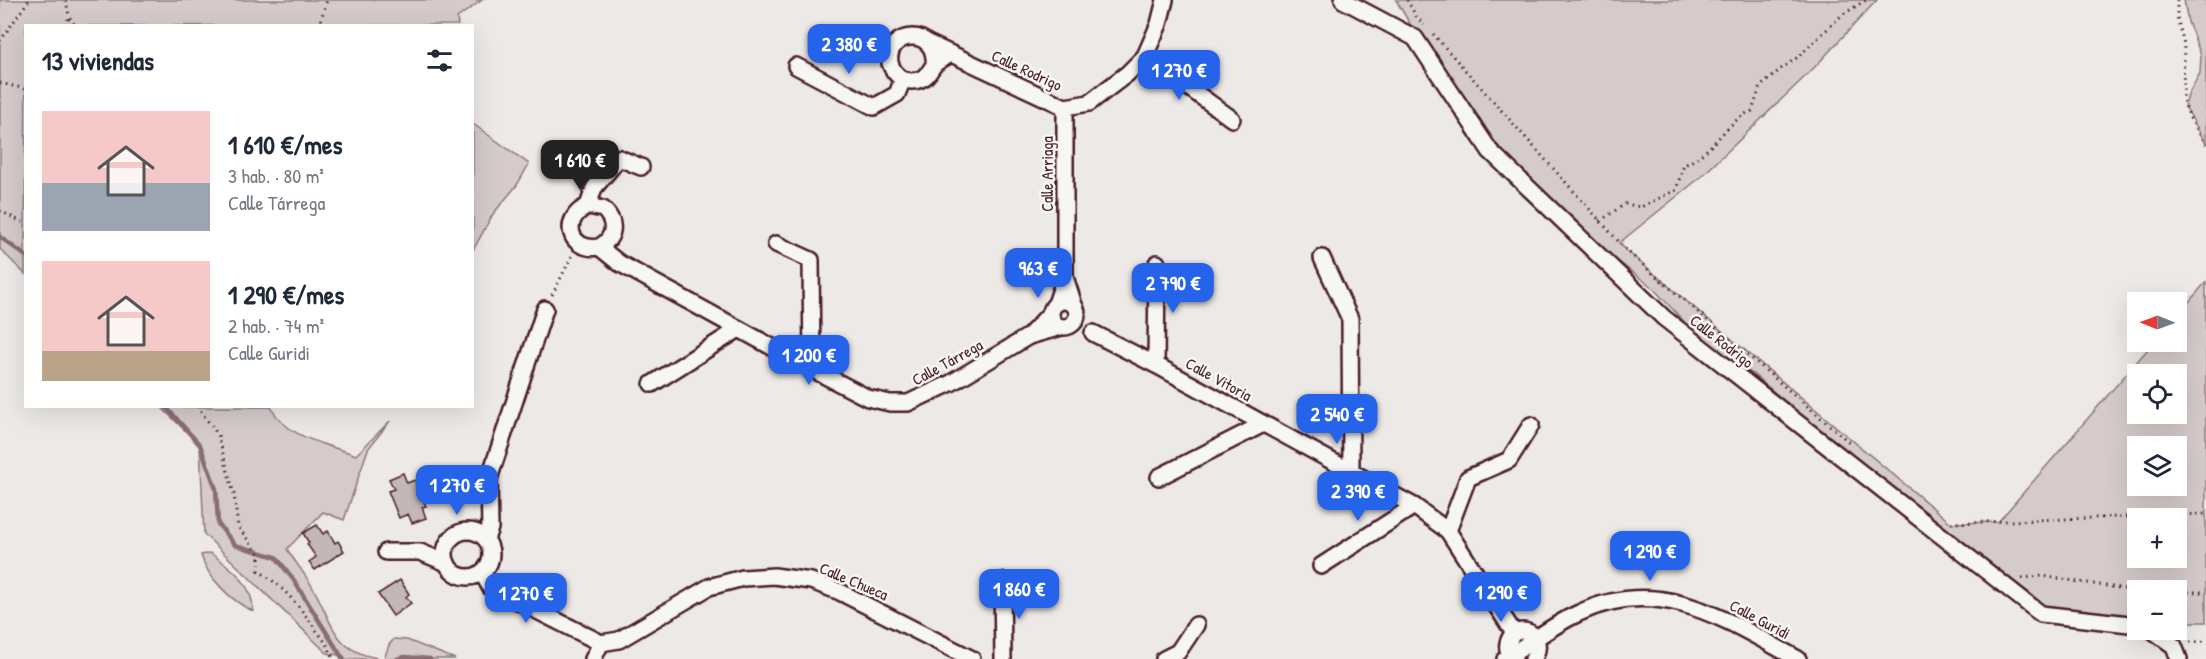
<!DOCTYPE html>
<html lang="es">
<head>
<meta charset="utf-8">
<style>
  body { margin:0; font-family:"Patrick Hand",sans-serif; background:#f6f6f7; color:#1f2937; height:100vh; display:flex; flex-direction:column; font-size:22px; white-space:nowrap }
  * { box-sizing:border-box; margin:0 }
  p { font-size:20px; color:#747a83 }
  .icon { flex:none; width:33px; height:33px; fill:none; stroke:currentColor; stroke-width:2; stroke-linecap:round; stroke-linejoin:round }
  .map { position:relative; flex:1; overflow:hidden }
  .panel { position:absolute; left:24px; top:24px; width:450px; height:384px; display:flex; flex-direction:column; background:#fff; border-radius:0px; box-shadow:0 6px 24px #0002 }
  .panel>* { flex:none }
  .needle { width:39px; rotate:271deg }
  .controls { position:absolute; left:2127px; top:292px; display:grid; gap:12px }
  .controls a { display:grid; place-items:center; width:60px; height:60px; border-radius:0px; background:#fff; box-shadow:0 6px 24px #0002; font-size:30px }
  .price { position:absolute; translate:-50% -51px; padding:0 14px; border-radius:12px; background:#2563eb; color:#fff; font-size:20px; line-height:39px; filter:drop-shadow(0 2px 3px #0008) }
  .price::after { content:''; position:absolute; left:50%; top:36px; width:18px; height:14px; margin-left:-9px; background:inherit; clip-path:polygon(0 0,100% 0,50% 100%) }
  .price.selected { background:#222; color:#fff }
  ul { padding:0; list-style:none }
  li { display:flex; align-items:center; gap:18px; height:150px; padding:0 18px }
  li span { display:grid; place-items:center; flex:none; width:168px; height:120px; border-radius:0px; color:#555 }
  li>.icon { margin-inline-start:auto }
  span .icon { width:72px; height:72px; fill:#fffc; stroke-width:1 }
  li b { font-size:26px }
  h2 { display:flex; justify-content:space-between; align-items:center; height:72px; padding:0 18px; font-size:26px }
  .map>svg:first-child { display:block }
  .green { fill:#d4cbca; stroke:#8f757a; stroke-width:1.5; fill-rule:evenodd }
  .lines { fill:none; stroke-linecap:round; stroke-linejoin:round }
  .stream { stroke:#886e73; stroke-width:4.5 }
  .building { fill:#c4b7b7; stroke:#4a1f2b; stroke-width:1.5 }
  .minor-casing { stroke:#4a1f2b; stroke-width:20 }
  .path { stroke:#4a1f2b; stroke-width:3; stroke-dasharray:1.5 4.5; stroke-linecap:butt }
  .minor { stroke:#f6f6f2; stroke-width:15 }
  .labels { text-anchor:middle; stroke-width:5; stroke-linejoin:round; paint-order:stroke }
  .street-label { font-size:16px; fill:#4a1f2b; stroke:#f6f6f2 }
</style>
</head>
<body>
<div class="map">
<svg width="2206" height="659" viewBox="0 0 2206 659">
  <rect width="100%" height="100%" fill="#ece9e6"/>
  <filter id="ink" filterUnits="userSpaceOnUse"><feTurbulence type="fractalNoise" baseFrequency=".0167" numOctaves="2"/><feDisplacementMap in="SourceGraphic" scale="12" xChannelSelector="R" yChannelSelector="G"/><feConvolveMatrix kernelMatrix="1 2 1 2 8 2 1 2 1" color-interpolation-filters="sRGB"/></filter>
  <g filter="url(#ink)">
    <g class="green">
      <polygon points="0,0 482,0 457,18 458,25 26,26 25,274 0,249"/>
      <path d="M1396,0H1877L1812,70L1701,177L1619,243L1628,252L1951,523L1998,522L2154,342H2176L2177,316L2206,282V622H2177L2176,591H2138L2137,620L2044,611L1868,472L1753,374L1702,341L1652,287L1595,244L1495,143L1410,24ZM2138,375H2176V414H2138ZM2138,447H2176V486H2138ZM2138,519H2176V558H2138Z"/>
      <polygon points="2184,0 2206,0 2206,144 2185,106 2188,95 2200,73 2201,55 2188,22"/>
      <polygon points="473,124 529,164 517,185 493,214 473,250"/>
      <path d="M161,407H271C286,438 326,444 356,455L390,421L368,449L344,520L323,512L287,549C295,562 305,574 313,588C335,626 332,652 384,659L389,645L394,639L407,640L455,659H345L344,656L327,653L204,534L200,445Z"/>
      <path d="M210,553C231,567 253,583 253,611C232,602 207,577 201,555Z"/>
    </g>
    <g class="lines">
      <g class="stream">
        <polyline points="0,237 26,256"/>
        <polyline points="165,406 200,445 216,489 218,524 235,545 276,557 293,579 343,659"/>
        <polyline points="397,659 405,657 430,659"/>
      </g>
    </g>
    <g class="building">
      <polygon points="403,473 407,483 415,480 426,506 422,507 426,518 412,523 408,514 399,518 388,491 394,489 389,479"/>
      <polygon points="317,525 323,534 328,531 335,543 338,541 344,551 315,570 309,562 316,557 307,544 309,543 303,533"/>
      <polygon points="400,580 409,594 406,597 411,603 393,616 378,594"/>
    </g>
    <g class="lines">
      <defs>
        <g id="minor">
          <polyline points="1343,0 1415,38 1490,151 1664,318 2041,614 2138,625"/>
          <polyline points="930,44 1065,107 1089,103 1127,74 1145,56 1159,24 1165,0"/>
          <polyline points="1145,56 1232,119"/>
          <path d="M934,65C938,26 885,30 890,63C892,69 895,74 901,78C907,82 916,82 923,78C929,75 930,69 935,64C939,60 946,57 951,54"/>
          <polyline points="796,66 874,107 897,94 903,79"/>
          <polyline points="588,206 594,188 619,158 641,167"/>
          <polyline points="776,244 811,260 812,369"/>
          <path d="M599,247C615,238 617,222 603,209L588,206C560,218 569,252 599,247L619,263L812,369L868,398L890,403H908L951,383L1029,336"/>
          <polyline points="1322,258 1350,319 1351,472"/>
          <polyline points="1065,277 1065,107"/>
          <circle cx="1064" cy="314" r="13"/>
          <polyline points="1056,304 1065,277 1074,305"/>
          <polyline points="1051,312 1029,336 1061,327"/>
          <polyline points="1093,333 1156,365 1414,506 1448,531 1514,633"/>
          <polyline points="1156,365 1157,263"/>
          <polyline points="652,384 739,329"/>
          <polyline points="1159,477 1263,424"/>
          <polyline points="1448,531 1468,478 1509,460 1531,425"/>
          <circle cx="468" cy="554" r="23"/>
          <polyline points="486,539 490,528 489,479 545,309"/>
          <polyline points="386,552 420,552 447,563"/>
          <polyline points="1321,566 1414,506"/>
          <polyline points="482,572 490,587 601,643"/>
          <polyline points="1002,581 1003,659"/>
          <polyline points="2152,630 2174,646 2179,659"/>
          <polyline points="593,659 601,643 619,640 709,587 743,578 774,576 811,581 840,592 972,659"/>
          <polyline points="1164,659 1178,652 1196,625"/>
          <path d="M1505,659C1529,644 1552,625 1579,613C1661,574 1727,621 1798,659"/>
          <path d="M1514,659C1505,651 1506,641 1514,633C1533,625 1544,644 1533,659"/>
        </g>
      </defs>
      <use href="#minor" class="minor-casing"/>
      <g class="path">
        <polyline points="66,0 69,16 75,26"/>
        <polyline points="1407,0 1416,16 1424,25"/>
        <polyline points="2177,0 2177,17 2184,44 2183,100 2190,118 2206,144"/>
        <polyline points="66,26 69,16"/>
        <polyline points="319,26 327,0"/>
        <polyline points="1433,34 1628,252 1849,442"/>
        <polyline points="0,41 29,0"/>
        <polyline points="0,83 26,89"/>
        <polyline points="0,211 26,224"/>
        <path d="M1600,221L1625,204L1641,207L1676,190L1684,165C1713,153 1728,119 1752,111L1760,87L1782,68L1798,57L1842,15L1866,0"/>
        <polyline points="552,295 572,256"/>
        <path d="M197,406L218,435L234,494L238,527L259,554V571C284,587 300,607 317,631C324,640 330,648 333,659"/>
        <polyline points="1951,523 2206,514"/>
        <polyline points="2022,578 2042,576 2138,591"/>
        <polyline points="2176,592 2206,592"/>
        <polyline points="2190,642 2206,641"/>
      </g>
      <use href="#minor" class="minor"/>
    </g>
  </g>
  <g class="labels">
    <g class="street-label">
      <text transform="translate(1027 70) rotate(25)" y="6">Calle Rodrigo</text>
      <text transform="translate(1047 174) rotate(-90)" y="6">Calle Arriaga</text>
      <text transform="translate(1722 341) rotate(38)" y="6">Calle Rodrigo</text>
      <text transform="translate(947 362) rotate(-29)" y="6">Calle Tárrega</text>
      <text transform="translate(1219 379) rotate(29)" y="6">Calle Vitoria</text>
      <text transform="translate(854 581) rotate(23)" y="6">Calle Chueca</text>
      <text transform="translate(1760 619) rotate(28)" y="6">Calle Guridi</text>
    </g>
  </g>
</svg>
<div class="controls">
<a><svg class="needle" viewBox="-14 -14 28 28"><path d="M0-13l5 13h-10z" fill="#e53935"/><path d="M0 13l5-13h-10z" fill="#747a83"/></svg></a>
<a><svg class="icon" aria-label="locate" viewBox="0 0 24 24"><circle cx="12" cy="12" r="6"/><path d="M12 2v4M12 18v4M2 12h4M18 12h4"/></svg></a>
<a><svg class="icon" aria-label="layers" viewBox="0 0 24 24"><path d="M12 4l9 5-9 5-9-5zM3 14l9 5 9-5"/></svg></a>
<a>+</a>
<a>−</a>
</div>
<b class="price" style="left:849px;top:75px">2 380 €</b>
<b class="price" style="left:1179px;top:101px">1 270 €</b>
<b class="price selected" style="left:580px;top:191px">1 610 €</b>
<b class="price" style="left:1038px;top:299px">963 €</b>
<b class="price" style="left:1173px;top:314px">2 790 €</b>
<b class="price" style="left:809px;top:386px">1 200 €</b>
<b class="price" style="left:1337px;top:445px">2 540 €</b>
<b class="price" style="left:457px;top:516px">1 270 €</b>
<b class="price" style="left:1358px;top:522px">2 390 €</b>
<b class="price" style="left:1650px;top:582px">1 290 €</b>
<b class="price" style="left:1019px;top:620px">1 860 €</b>
<b class="price" style="left:1501px;top:623px">1 290 €</b>
<b class="price" style="left:526px;top:624px">1 270 €</b>
<section class="panel">
<h2>13 viviendas<svg class="icon" aria-label="filters" viewBox="0 0 24 24"><path d="M4 7h16M4 17h16"/><circle cx="9" cy="7" r="2"/><circle cx="15" cy="17" r="2"/></svg></h2>
<ul>
<li><span style="background:linear-gradient(#f6c9c9 60%,#9aa5b1 0)"><svg class="icon" aria-label="home" viewBox="0 0 24 24"><path d="M3 11l9-7 9 7M6 9v11h12V9"/></svg></span><div><b>1 610 €/mes</b><p>3 hab. · 80 m²</p><p>Calle Tárrega</p></div></li>
<li><span style="background:linear-gradient(#f6c9c9 75%,#b9a48a 0)"><svg class="icon" aria-label="home" viewBox="0 0 24 24"><path d="M3 11l9-7 9 7M6 9v11h12V9"/></svg></span><div><b>1 290 €/mes</b><p>2 hab. · 74 m²</p><p>Calle Guridi</p></div></li>
</ul>
</section>
</div>
</body>
</html>
